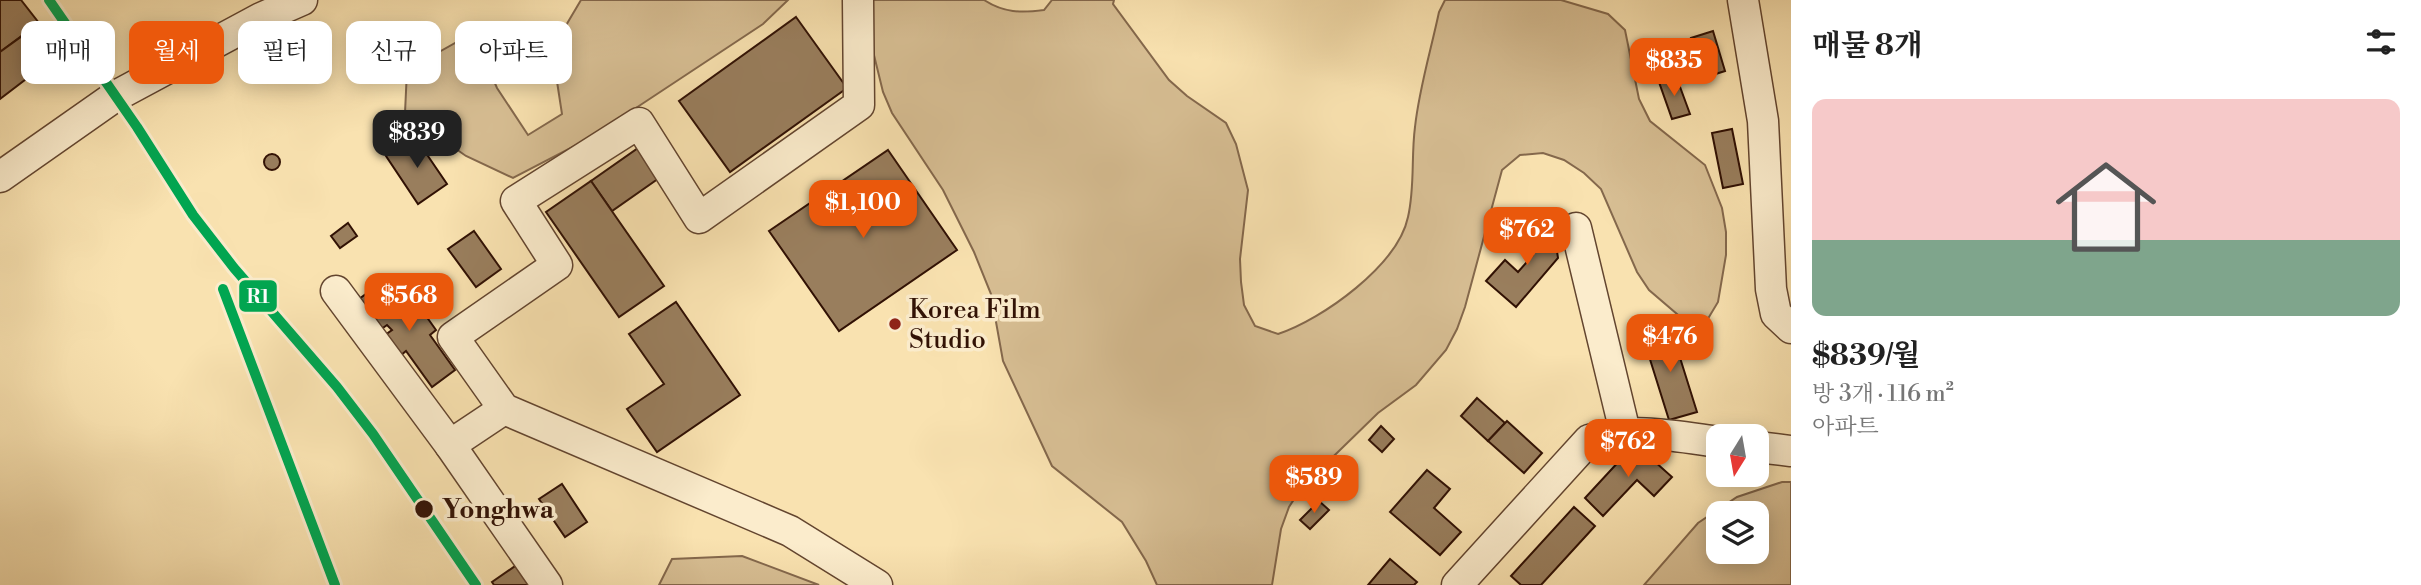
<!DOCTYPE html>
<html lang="ko">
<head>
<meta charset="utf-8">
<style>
  body { margin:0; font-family:"Libre Bodoni","Noto Serif KR",serif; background:#f6f6f6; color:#222; height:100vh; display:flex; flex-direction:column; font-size:26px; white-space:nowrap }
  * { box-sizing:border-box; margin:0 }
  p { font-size:23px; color:#767676 }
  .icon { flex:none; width:38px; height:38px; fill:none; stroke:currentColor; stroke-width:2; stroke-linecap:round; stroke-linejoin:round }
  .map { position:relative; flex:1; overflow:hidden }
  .side { display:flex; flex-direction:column; background:#fff; width:630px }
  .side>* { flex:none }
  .top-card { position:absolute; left:21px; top:21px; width:665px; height:63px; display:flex; gap:14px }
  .needle { width:46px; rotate:191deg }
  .tools { position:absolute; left:1706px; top:424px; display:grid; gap:14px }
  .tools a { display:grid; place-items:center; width:63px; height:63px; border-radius:14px; background:#fff; box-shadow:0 4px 18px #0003; font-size:35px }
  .price { position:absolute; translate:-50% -60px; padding:0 16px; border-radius:14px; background:#ea580c; color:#fff; font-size:23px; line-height:46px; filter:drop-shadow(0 2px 4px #0008) }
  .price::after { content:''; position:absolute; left:50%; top:42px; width:21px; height:16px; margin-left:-10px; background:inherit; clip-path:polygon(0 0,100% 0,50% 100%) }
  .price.current { background:#222; color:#fff }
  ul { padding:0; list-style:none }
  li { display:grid; align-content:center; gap:14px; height:371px; padding:0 21px }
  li+li { border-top:2px solid #e0e0e0 }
  li span { display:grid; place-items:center; height:217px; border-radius:14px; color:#555 }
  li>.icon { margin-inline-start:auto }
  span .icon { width:126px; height:126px; fill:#fffc; stroke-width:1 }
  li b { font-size:30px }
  h2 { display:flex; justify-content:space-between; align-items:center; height:84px; padding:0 21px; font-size:30px }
  .pill { padding:0 24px; border-radius:14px; background:#fff; box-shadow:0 4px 18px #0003; font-size:24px; line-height:63px }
  .pill.current { background:#ea580c; color:#fff }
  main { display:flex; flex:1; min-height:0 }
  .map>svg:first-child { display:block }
  .green { fill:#d7be93; stroke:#84684c; stroke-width:2; fill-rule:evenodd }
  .building { fill:#997e5d; stroke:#311104; stroke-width:2 }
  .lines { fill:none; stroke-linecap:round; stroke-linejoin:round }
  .minor-casing { stroke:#63452f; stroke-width:33 }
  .minor { stroke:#fbeccc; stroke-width:30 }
  .rail-1-casing { stroke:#fbeccc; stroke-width:16 }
  .rail-1 { stroke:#00a651; stroke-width:10 }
  .poi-dot { fill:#8f2418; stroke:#fbeccc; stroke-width:2.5 }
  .stop-dot { fill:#311104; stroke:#fbeccc; stroke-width:2.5 }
  .labels { text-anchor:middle; stroke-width:7; stroke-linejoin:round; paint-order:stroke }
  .poi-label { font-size:26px; fill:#311104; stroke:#fbeccc; text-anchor:start }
  .stop-label { font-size:26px; font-weight:bold; fill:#311104; stroke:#fbeccc; text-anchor:start }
  .line-badge { stroke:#fbeccc; stroke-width:2.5 }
  .badge-label { font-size:19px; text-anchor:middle; font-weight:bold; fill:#fff }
</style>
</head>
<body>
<main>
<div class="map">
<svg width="1791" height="585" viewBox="0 0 1791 585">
  <rect width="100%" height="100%" fill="#f9e2b0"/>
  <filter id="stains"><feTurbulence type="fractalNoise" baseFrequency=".00286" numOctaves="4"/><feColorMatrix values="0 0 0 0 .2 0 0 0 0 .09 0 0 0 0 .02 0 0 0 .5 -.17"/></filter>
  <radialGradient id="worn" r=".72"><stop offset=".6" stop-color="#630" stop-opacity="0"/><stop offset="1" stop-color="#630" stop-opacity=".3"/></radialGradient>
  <g class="green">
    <polygon points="581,0 788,0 763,24 592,137 513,178 466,156 405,113 407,70 473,33 497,88 528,135 562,114 552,49"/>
    <path d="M866,0H984C1004,13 1021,13 1044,10L1052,0H1114L1113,4L1169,80L1187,96L1226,123L1236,144L1248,190L1240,259L1241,282L1244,305L1255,326L1278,334C1323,319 1398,265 1408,217C1415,187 1411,157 1415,127C1419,89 1431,50 1439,12L1445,0H1561L1608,14L1625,30L1639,99L1650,121L1705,165L1722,208L1726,232V255L1718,302L1706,322L1684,320L1649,290L1637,272L1601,189L1584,173L1564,160L1543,153L1520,155L1502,170L1465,307L1457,329L1446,350L1416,385L1378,413L1302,487L1289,507L1281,529L1272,585H1157L1146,561L1122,522L1052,466L1003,361L991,294L974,252L943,190L892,113L883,92L872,47Z"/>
    <path d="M1782,482H1791V585H1644L1698,523L1737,497ZM1718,513H1757V551H1718Z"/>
    <polygon points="742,556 819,585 659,585 672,559"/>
  </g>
  <g class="building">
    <polygon points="0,0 21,0 39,23 0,52"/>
    <polygon points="796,17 847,88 730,172 679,101"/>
    <polygon points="1713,31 1725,71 1703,78 1691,38"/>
    <polygon points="25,34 47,63 0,99 0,52"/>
    <polygon points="1676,76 1690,114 1672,119 1659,82"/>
    <polygon points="1732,129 1743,184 1723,188 1712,133"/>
    <polygon points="415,137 447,184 418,204 386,156"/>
    <polygon points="641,146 662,176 612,211 591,181"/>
    <polygon points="888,150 957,250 839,331 769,231"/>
    <circle cx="272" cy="162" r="8"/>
    <polygon points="591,181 664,286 619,317 546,212"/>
    <polygon points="348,223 357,236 340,248 331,236"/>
    <polygon points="1553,225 1558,258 1516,307 1486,281 1505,260 1518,272 1533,255 1528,229"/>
    <polygon points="474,231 501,269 476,287 448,249"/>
    <polygon points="395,286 415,314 421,309 436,330 430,335 455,370 432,387 406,351 400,356 385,335 392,330 387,325 380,330 359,299 373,289 379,297"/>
    <polygon points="676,302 740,395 657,452 627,409 664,384 629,334"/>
    <polygon points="1671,329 1697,412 1669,420 1643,337"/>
    <polygon points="1477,398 1505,423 1488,441 1461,416"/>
    <polygon points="1507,421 1542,453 1524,473 1488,441"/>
    <polygon points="1381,426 1394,439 1382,452 1369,440"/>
    <polygon points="1635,444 1672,477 1654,496 1637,480 1603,516 1585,498"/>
    <polygon points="1427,470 1450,489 1434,508 1461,532 1440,555 1390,512"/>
    <polygon points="562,484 587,522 565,537 539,499"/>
    <polygon points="1319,501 1329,510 1310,529 1300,520"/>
    <polygon points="1574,507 1595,526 1541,585 1521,585 1511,576"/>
    <polygon points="1390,559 1417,582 1414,585 1368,585"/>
    <polygon points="521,562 537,585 494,585 492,582"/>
  </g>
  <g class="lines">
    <defs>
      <g id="minor">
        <polyline points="858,0 859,105 699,218 639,123 516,201 557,265 453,337 504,409 790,531 877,585"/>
        <polyline points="1743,0 1763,121 1771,289 1776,314 1791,328"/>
        <polyline points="0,177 114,97 261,18 302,0"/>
        <polyline points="1576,228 1625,432"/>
        <polyline points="336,291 450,445 547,585"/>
        <polyline points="450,445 504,409"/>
        <polyline points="1757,447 1791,451"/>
        <path d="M1457,585L1589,440C1633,427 1675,436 1718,442"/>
      </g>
    </defs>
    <use href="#minor" class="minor-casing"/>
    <use href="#minor" class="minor"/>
    <defs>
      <g id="rail-1">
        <polyline points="49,0 137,127 193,215 234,268 337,387 373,434 476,585"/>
        <polyline points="223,289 335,585"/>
      </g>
    </defs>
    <use href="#rail-1" class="rail-1-casing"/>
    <use href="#rail-1" class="rail-1"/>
  </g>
  <circle class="poi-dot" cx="895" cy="324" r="7"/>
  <circle class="stop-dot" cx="424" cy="509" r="10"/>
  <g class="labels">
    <g class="poi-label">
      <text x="909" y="318">Korea Film<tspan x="909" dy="30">Studio</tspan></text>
    </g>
    <g class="stop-label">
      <text x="442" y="518">Yonghwa</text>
    </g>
  </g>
  <rect class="line-badge" x="238" y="279" width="40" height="34" rx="7" fill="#00a651"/>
  <g class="badge-label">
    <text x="258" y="303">R1</text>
  </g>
  <rect width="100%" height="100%" filter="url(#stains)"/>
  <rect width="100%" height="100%" fill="url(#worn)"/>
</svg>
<div class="tools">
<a><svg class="needle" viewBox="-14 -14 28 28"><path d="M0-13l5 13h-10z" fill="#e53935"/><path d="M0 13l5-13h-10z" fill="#767676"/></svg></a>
<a><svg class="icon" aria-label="layers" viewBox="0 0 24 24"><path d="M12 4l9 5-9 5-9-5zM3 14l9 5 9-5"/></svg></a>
</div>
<b class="price" style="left:1674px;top:98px">$835</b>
<b class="price current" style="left:417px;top:170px">$839</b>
<b class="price" style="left:863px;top:240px">$1,100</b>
<b class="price" style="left:1527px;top:267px">$762</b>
<b class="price" style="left:409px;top:333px">$568</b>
<b class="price" style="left:1670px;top:374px">$476</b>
<b class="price" style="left:1628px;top:479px">$762</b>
<b class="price" style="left:1314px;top:515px">$589</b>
<div class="top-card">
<a class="pill">매매</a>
<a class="pill current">월세</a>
<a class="pill">필터</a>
<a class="pill">신규</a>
<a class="pill">아파트</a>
</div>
</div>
<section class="side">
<h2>매물 8개<svg class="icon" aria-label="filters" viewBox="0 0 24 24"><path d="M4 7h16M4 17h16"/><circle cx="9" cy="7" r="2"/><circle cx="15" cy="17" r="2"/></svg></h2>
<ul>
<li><span style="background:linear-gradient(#f6c9c9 65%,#7fa58c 0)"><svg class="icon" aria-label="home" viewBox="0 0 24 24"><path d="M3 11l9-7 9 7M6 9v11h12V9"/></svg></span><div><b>$839/월</b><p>방 3개 · 116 m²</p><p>아파트</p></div></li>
</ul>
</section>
</main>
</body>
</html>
